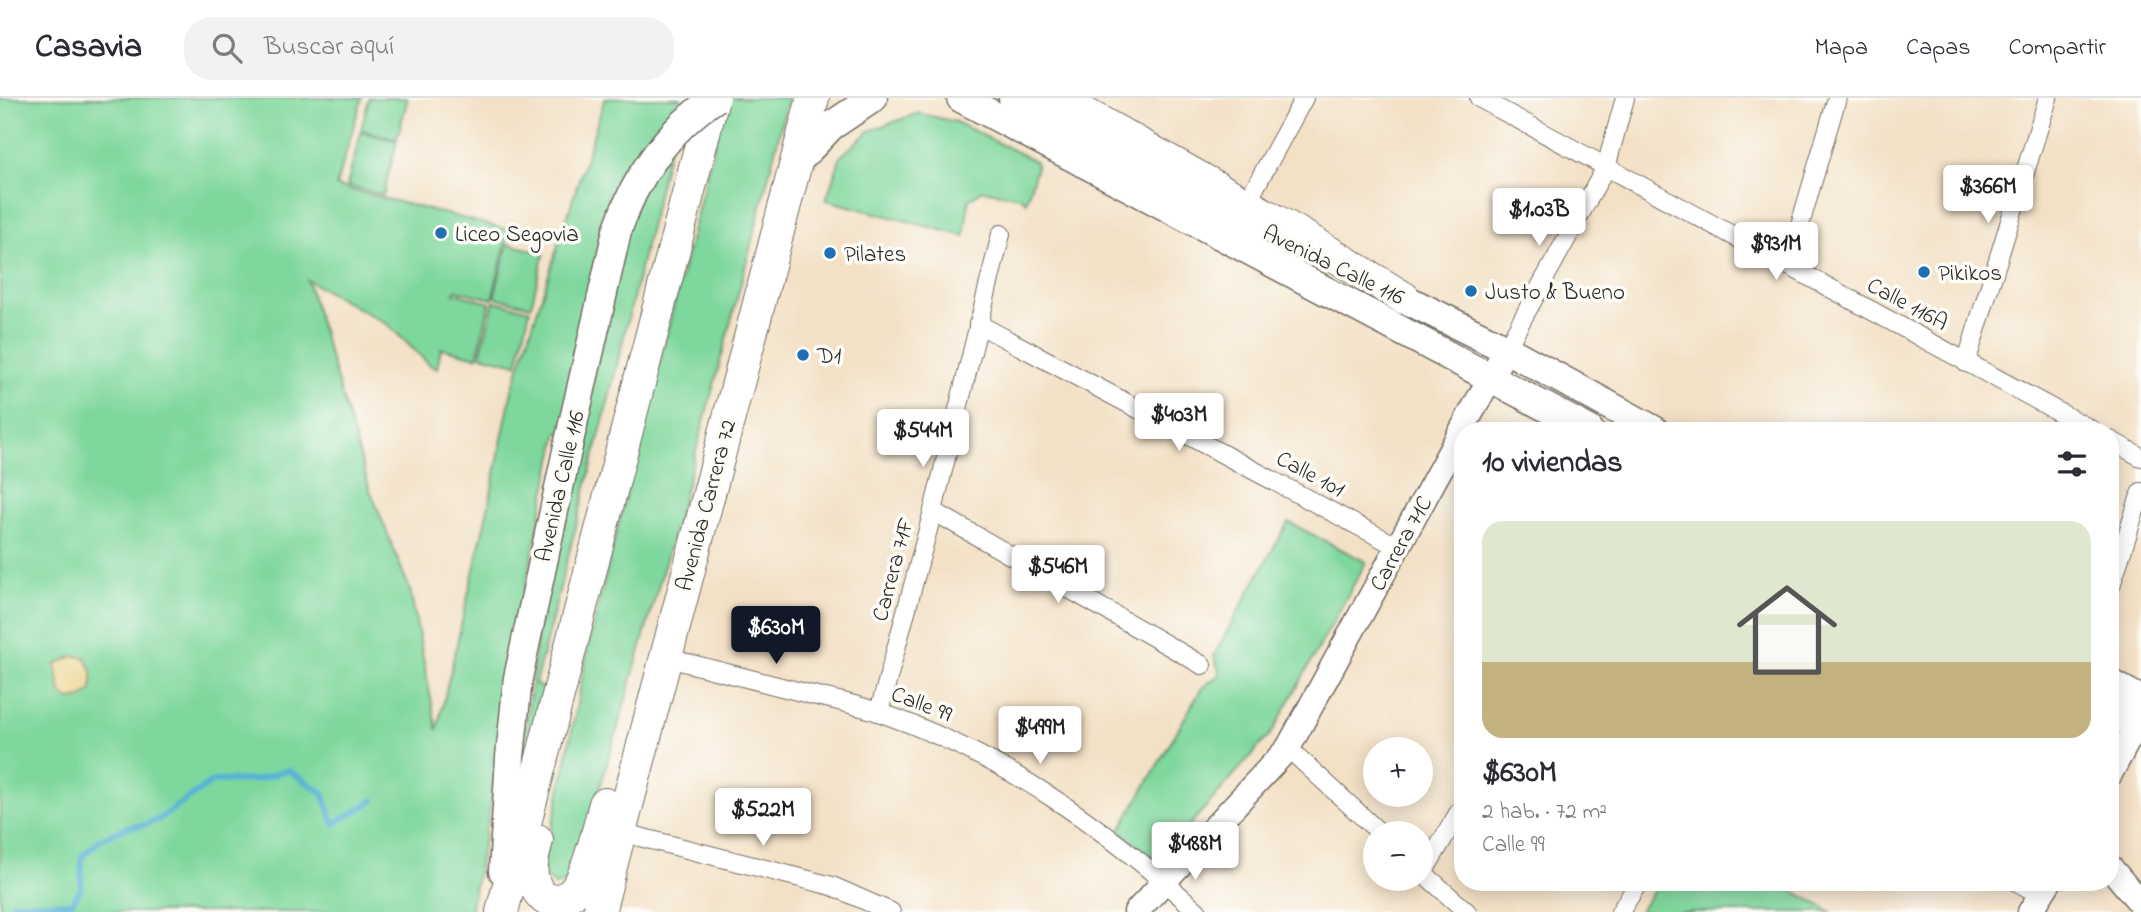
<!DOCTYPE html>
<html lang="es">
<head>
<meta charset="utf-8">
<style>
  body { margin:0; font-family:"Indie Flower",sans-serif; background:#f2f2f3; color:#2b2b33; height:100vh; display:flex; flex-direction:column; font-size:26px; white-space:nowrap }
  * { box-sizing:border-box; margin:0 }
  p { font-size:23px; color:#7c7c81 }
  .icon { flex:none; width:38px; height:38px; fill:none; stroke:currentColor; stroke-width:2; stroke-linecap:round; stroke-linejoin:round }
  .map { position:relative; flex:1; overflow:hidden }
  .side { position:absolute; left:1454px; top:324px; width:665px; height:469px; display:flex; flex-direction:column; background:#fff; border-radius:28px; box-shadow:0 4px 18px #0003 }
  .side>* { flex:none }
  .tools { position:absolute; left:1363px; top:639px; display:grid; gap:14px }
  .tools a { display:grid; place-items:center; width:70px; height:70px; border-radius:50%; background:#fff; box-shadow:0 4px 18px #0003; font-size:35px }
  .price { position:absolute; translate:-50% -60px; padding:0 16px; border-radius:7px; background:#fff; color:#222; font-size:23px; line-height:46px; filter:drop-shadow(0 2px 4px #0008) }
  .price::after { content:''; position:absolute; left:50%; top:42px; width:21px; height:16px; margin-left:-10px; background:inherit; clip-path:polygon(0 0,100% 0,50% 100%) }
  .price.active { background:#111827; color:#fff }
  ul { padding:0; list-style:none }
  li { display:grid; align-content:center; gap:14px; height:371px; padding:0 28px }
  li span { display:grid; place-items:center; height:217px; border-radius:21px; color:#555 }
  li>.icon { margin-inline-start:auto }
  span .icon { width:126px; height:126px; fill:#fffc; stroke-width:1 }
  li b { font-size:30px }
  h2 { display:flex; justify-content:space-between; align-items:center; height:84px; padding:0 28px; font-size:30px }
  header { display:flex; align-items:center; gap:42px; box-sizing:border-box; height:98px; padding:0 35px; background:#fff; border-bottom:2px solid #e1e1e2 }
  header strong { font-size:33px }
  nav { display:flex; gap:38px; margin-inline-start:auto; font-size:24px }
  .search { width:490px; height:63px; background:#f2f2f3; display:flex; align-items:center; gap:18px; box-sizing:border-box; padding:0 24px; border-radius:28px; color:#7c7c81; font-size:26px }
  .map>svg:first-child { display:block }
  .green { fill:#7ed79c; stroke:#548164; stroke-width:2 }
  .sand { fill:#eeda9e; stroke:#8c8264; stroke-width:2 }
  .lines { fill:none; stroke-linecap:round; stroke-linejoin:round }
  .stream { stroke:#57b2d5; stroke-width:6 }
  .street-casing { stroke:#716b61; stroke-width:20 }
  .secondary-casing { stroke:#716b61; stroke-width:27 }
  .primary-casing { stroke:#716b61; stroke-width:31 }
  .highway-casing { stroke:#716b61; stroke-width:34 }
  .street { stroke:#fff; stroke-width:18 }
  .secondary { stroke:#fff; stroke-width:24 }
  .primary { stroke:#fff; stroke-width:28 }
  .highway { stroke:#fff; stroke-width:32 }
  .primary-bridge-casing { stroke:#716b61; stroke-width:31; stroke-linecap:butt }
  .primary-bridge { stroke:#fff; stroke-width:28 }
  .poi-dot { fill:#1f6fb2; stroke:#fdfcf7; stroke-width:2.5 }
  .labels { text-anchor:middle; stroke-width:7; stroke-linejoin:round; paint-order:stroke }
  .poi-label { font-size:23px; fill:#2b2b2b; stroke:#fdfcf7; text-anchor:start }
  .street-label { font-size:23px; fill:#2b2b2b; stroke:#fdfcf7 }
</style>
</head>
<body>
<header>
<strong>Casavia</strong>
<div class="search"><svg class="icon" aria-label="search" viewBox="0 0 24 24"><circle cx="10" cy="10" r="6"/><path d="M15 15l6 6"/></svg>Buscar aquí</div>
<nav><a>Mapa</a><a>Capas</a><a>Compartir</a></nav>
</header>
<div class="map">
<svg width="2141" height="814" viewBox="0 0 2141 814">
  <rect width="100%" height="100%" fill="#fdfcf7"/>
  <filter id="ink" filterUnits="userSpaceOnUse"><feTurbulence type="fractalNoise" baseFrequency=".0143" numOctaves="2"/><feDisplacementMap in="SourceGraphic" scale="14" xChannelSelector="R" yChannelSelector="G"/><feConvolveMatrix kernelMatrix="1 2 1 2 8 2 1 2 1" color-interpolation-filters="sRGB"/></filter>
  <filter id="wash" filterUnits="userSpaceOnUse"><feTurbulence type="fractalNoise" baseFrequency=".00686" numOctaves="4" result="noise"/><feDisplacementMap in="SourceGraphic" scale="28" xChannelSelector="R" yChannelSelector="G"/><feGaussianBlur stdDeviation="1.57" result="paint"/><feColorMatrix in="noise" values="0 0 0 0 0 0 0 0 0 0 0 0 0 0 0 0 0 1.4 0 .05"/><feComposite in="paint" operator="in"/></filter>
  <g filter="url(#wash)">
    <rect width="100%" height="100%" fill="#f3e1c6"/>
    <g class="green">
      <polygon points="0,0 362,0 336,88 509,132 492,201 456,192 454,195 490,205 477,259 441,250 437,270 431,268 387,226 307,182 370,392 410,492 437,632 487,415 512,292 605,0 681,0 608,304 535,586 544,591 519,681 541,509 585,341 558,334 511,557 492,700 470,814 0,814"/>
      <polygon points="369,0 408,0 397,41 361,32"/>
      <path d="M726,0H788C725,256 654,510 578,763L566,785L555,787L544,778L543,762L557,708L590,540Z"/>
      <polygon points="918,15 956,24 1035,63 1037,69 1026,104 1020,99 982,92 969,102 964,138 826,102 841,58 869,33"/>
      <polygon points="361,34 397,43 383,97 347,88"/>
      <polygon points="508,146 544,155 531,208 494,199"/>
      <polygon points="494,203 530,212 517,266 480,257"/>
      <polygon points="1288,424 1366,464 1273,633 1156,765 1120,732 1202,590 1220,576 1214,557"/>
      <polygon points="1660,784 1777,784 1832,814 1639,814"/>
    </g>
    <polygon class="sand" points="73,558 85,559 92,573 92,592 81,600 69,602 61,595 56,566"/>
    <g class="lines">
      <polyline class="stream" points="7,814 14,805 72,805 81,790 82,758 101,741 128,729 144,727 159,721 213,683 256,682 288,672 323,695 334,726 374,702"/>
    </g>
  </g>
  <g filter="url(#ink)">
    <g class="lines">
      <defs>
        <g id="street">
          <polyline points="1479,0 2092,332"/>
          <polyline points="1246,106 1304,0"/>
          <polyline points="1788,168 1837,0"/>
          <polyline points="978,226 1398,449"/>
          <polyline points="1506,251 1606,69 1625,0"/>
          <polyline points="1966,265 2048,0"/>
          <polyline points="2110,342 2141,359"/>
          <polyline points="933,413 1202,567"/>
          <polyline points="2110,491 2141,394"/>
          <path d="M664,559C712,571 761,584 809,596C833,602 858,607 881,615C1002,657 1104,728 1198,814"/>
          <polyline points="879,614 933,413 1001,136"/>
          <polyline points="1288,650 1380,735"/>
          <polyline points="620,734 832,788 891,814"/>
          <polyline points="1421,773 1467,814"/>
          <polyline points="1423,775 1463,707"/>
          <polyline points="2017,784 2041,797"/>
          <polyline points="1620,814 1639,784"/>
        </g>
        <g id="secondary">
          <polyline points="2110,676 2141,618"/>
          <polyline points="2110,769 2141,806"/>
          <polyline points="1136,814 1288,650 1506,251"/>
          <polyline points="2030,814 2049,784"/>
        </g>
        <g id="primary">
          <polyline points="961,0 1589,332"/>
          <polyline points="1013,0 1258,129"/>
          <polyline points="797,64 831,28 873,0"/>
          <polyline points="1383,190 1506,251 1654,332"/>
          <polyline points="2110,585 2141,602"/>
          <polyline points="2110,614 2141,630"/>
          <polyline points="503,773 510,659 518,580 568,348"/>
        </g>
        <g id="highway">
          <polyline points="1057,0 1296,134 1404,200"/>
          <path d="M537,742C531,765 526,783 545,801C554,803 563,803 571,796C588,782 599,728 605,706"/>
          <polyline points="502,814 713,0"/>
          <polyline points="599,814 813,0"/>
        </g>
      </defs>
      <use href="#street" class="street-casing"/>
      <use href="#secondary" class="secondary-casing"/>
      <use href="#primary" class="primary-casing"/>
      <use href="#highway" class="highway-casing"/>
      <use href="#street" class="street"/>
      <use href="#secondary" class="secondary"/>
      <use href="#primary" class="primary"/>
      <use href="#highway" class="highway"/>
      <defs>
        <path id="primary-bridge" d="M568,348L617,133C635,79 668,31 716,0"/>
      </defs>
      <use href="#primary-bridge" class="primary-bridge-casing"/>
      <use href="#primary-bridge" class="primary-bridge"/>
    </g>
  </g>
  <g class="poi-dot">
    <circle cx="441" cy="135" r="7"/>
    <circle cx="830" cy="155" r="7"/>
    <circle cx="1924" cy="174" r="7"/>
    <circle cx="1471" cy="193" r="7"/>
    <circle cx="803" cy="257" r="7"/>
  </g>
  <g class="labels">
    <g class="poi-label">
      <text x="455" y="143">Liceo Segovia</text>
      <text x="844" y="163">Pilates</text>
      <text x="1938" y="182">Pikikos</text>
      <text x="1485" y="201">Justo &amp; Bueno</text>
      <text x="817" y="265">D1</text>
    </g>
    <g class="street-label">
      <text transform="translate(1334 166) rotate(26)" y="8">Avenida Calle 116</text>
      <text transform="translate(1908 205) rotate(28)" y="8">Calle 116A</text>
      <text transform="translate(1311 375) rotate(28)" y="8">Calle 101</text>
      <text transform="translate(559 388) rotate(-77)" y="8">Avenida Calle 116</text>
      <text transform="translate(705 407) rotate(-75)" y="8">Avenida Carrera 72</text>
      <text transform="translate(1400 445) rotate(-61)" y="8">Carrera 71C</text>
      <text transform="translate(892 471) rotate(-75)" y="8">Carrera 71F</text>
      <text transform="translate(922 605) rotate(21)" y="8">Calle 99</text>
    </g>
  </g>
</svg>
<div class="tools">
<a>+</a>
<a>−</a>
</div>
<b class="price" style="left:1988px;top:127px">$366M</b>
<b class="price" style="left:1539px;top:150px">$1.03B</b>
<b class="price" style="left:1776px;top:184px">$931M</b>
<b class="price" style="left:1179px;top:355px">$403M</b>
<b class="price" style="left:923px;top:371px">$544M</b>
<b class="price" style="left:1058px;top:507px">$546M</b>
<b class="price active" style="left:776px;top:568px">$630M</b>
<b class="price" style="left:1040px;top:668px">$499M</b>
<b class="price" style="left:763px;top:750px">$522M</b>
<b class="price" style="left:1195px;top:784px">$488M</b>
<section class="side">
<h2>10 viviendas<svg class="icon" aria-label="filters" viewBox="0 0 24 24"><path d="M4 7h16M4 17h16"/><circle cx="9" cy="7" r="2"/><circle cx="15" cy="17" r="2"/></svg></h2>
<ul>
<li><span style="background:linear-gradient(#dfe7d0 65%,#c2b280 0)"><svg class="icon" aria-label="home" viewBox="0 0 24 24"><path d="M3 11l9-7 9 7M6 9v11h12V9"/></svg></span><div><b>$630M</b><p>2 hab. · 72 m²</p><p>Calle 99</p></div></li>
</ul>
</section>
</div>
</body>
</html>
